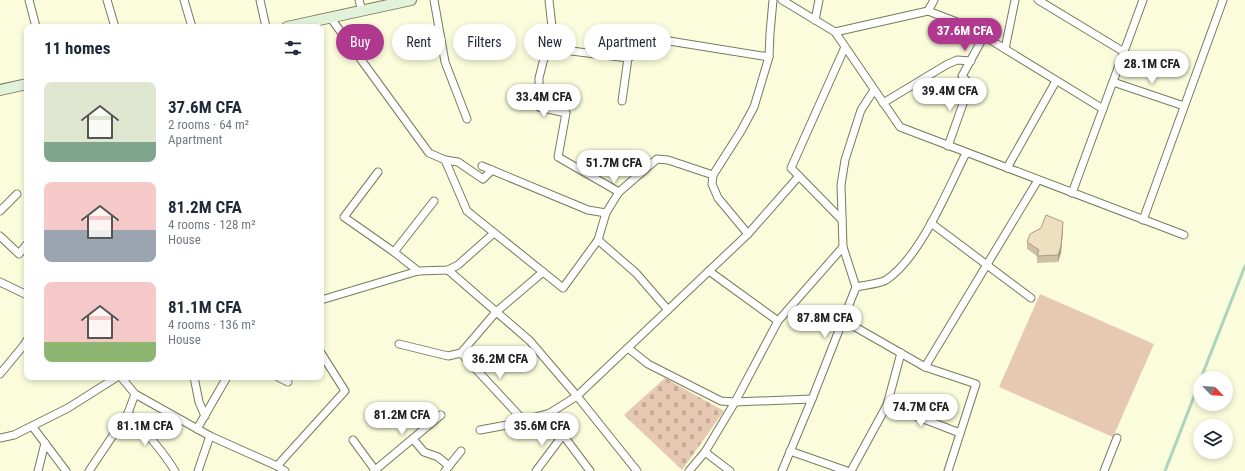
<!DOCTYPE html>
<html lang="en">
<head>
<meta charset="utf-8">
<style>
  body { margin:0; font-family:"Roboto Condensed",sans-serif; background:#f6f6f7; color:#1f2937; height:100vh; display:flex; flex-direction:column; font-size:15px; white-space:nowrap }
  * { box-sizing:border-box; margin:0 }
  p { font-size:13px; color:#747a83 }
  .icon { flex:none; width:22px; height:22px; fill:none; stroke:currentColor; stroke-width:2; stroke-linecap:round; stroke-linejoin:round }
  .map { position:relative; flex:1; overflow:hidden }
  .drawer { position:absolute; left:24px; top:24px; width:300px; height:356px; display:flex; flex-direction:column; background:#fff; border-radius:8px; box-shadow:0 2px 6px #0003 }
  .drawer>* { flex:none }
  .banner { position:absolute; left:336px; top:24px; width:380px; height:36px; display:flex; gap:8px }
  .needle { width:26px; rotate:115deg }
  .tools { position:absolute; left:1193px; top:371px; display:grid; gap:8px }
  .tools a { display:grid; place-items:center; width:40px; height:40px; border-radius:50%; background:#fff; box-shadow:0 2px 6px #0003; font-size:20px }
  .price { position:absolute; translate:-50% -34px; padding:0 9px; border-radius:14px; background:#fff; color:#222; font-size:13px; line-height:26px; filter:drop-shadow(0 1px 2px #0008) }
  .price::after { content:''; position:absolute; left:50%; top:24px; width:12px; height:9px; margin-left:-6px; background:inherit; clip-path:polygon(0 0,100% 0,50% 100%) }
  .price.selected { background:#b0398f; color:#fff }
  ul { padding:0; list-style:none }
  li { display:flex; align-items:center; gap:12px; height:100px; padding:0 20px }
  li span { display:grid; place-items:center; flex:none; width:112px; height:80px; border-radius:8px; color:#555 }
  li>.icon { margin-inline-start:auto }
  span .icon { width:48px; height:48px; fill:#fffc; stroke-width:1 }
  li b { font-size:17px }
  h2 { display:flex; justify-content:space-between; align-items:center; height:48px; padding:0 20px; font-size:17px }
  .tag { padding:0 14px; border-radius:18px; background:#fff; box-shadow:0 2px 6px #0003; font-size:14px; line-height:36px }
  .tag.selected { background:#b0398f; color:#fff }
  .map>svg:first-child { display:block }
  .cemetery { fill:url(#cemetery-stones) }
  .pitch { fill:#e7c8b2 }
  .lines { fill:none; stroke-linecap:round; stroke-linejoin:round }
  .stream { stroke:#a9d4bd; stroke-width:3 }
  .street-casing { stroke:#797a5d; stroke-width:9 }
  .secondary-casing { stroke:#797a5d; stroke-width:12 }
  .street { stroke:#fff; stroke-width:7 }
  .secondary { stroke:#e2f1da; stroke-width:10 }
  .wall { fill:#cdc0a6 }
  .shaded-wall { fill:#a79c87 }
  .building { fill:#eedfc1; stroke:#a79c87 }
</style>
</head>
<body>
<div class="map">
<svg width="1245" height="471" viewBox="0 0 1245 471">
  <defs>
    <pattern id="cemetery-stones" width="16" height="16" patternUnits="userSpaceOnUse"><rect width="16" height="16" fill="#e7c8b2"/><path d="M2 7V4a2 2 0 0 1 4 0v3zM10 15v-3a2 2 0 0 1 4 0v3z" fill="#c6ac98"/></pattern>
  </defs>
  <rect width="100%" height="100%" fill="#fafcdb"/>
  <polygon class="cemetery" points="665,378 724,411 682,470 624,415"/>
  <polygon class="pitch" points="1040,294 1154,344 1113,437 999,387"/>
  <g class="lines">
    <g class="stream">
      <polyline points="1201,378 1245,266"/>
      <polyline points="1165,471 1200,381"/>
    </g>
    <defs>
      <g id="street">
        <polyline points="29,0 36,27"/>
        <polyline points="107,0 115,27"/>
        <polyline points="184,0 192,27"/>
        <polyline points="260,0 266,27"/>
        <polyline points="359,0 362,11"/>
        <polyline points="434,0 445,62 467,119"/>
        <polyline points="549,0 552,27 539,78 539,107 566,113 558,157 619,192"/>
        <polyline points="782,0 835,32 900,127 1184,235"/>
        <polyline points="1038,0 1124,52"/>
        <polyline points="928,11 934,0"/>
        <polyline points="330,17 429,153 445,160 467,211 563,288 598,240 606,213 619,192 657,159 668,160 713,175"/>
        <polyline points="815,20 819,0"/>
        <polyline points="835,32 928,11 957,22 984,36 1005,49 1015,0"/>
        <polyline points="547,48 628,58 663,40 769,57"/>
        <polyline points="1005,49 1103,109"/>
        <polyline points="1113,82 1184,106"/>
        <path d="M874,90L861,110L845,160L841,185L843,247L856,287C864,285 879,284 886,280C920,258 948,189 966,153"/>
        <polyline points="622,101 628,58"/>
        <polyline points="883,103 946,65 957,60 971,61"/>
        <polyline points="948,146 970,84 962,76 984,36"/>
        <polyline points="445,160 458,162 483,179 492,170"/>
        <polyline points="482,166 588,210 606,213"/>
        <polyline points="1007,168 1056,81"/>
        <polyline points="378,172 344,217 394,252 418,271"/>
        <polyline points="1072,193 1143,0"/>
        <polyline points="0,211 17,194"/>
        <polyline points="842,220 791,168 845,47"/>
        <polyline points="1143,220 1223,0"/>
        <polyline points="931,223 1031,298"/>
        <polyline points="748,234 799,176"/>
        <polyline points="0,236 19,254 27,244"/>
        <polyline points="598,240 636,273 668,310"/>
        <polyline points="394,252 434,201"/>
        <polyline points="448,270 530,341 577,396 637,471"/>
        <polyline points="709,271 778,321"/>
        <polyline points="0,282 27,295"/>
        <polyline points="321,300 418,271 448,270 458,265 494,233"/>
        <polyline points="843,320 925,367 976,384 948,471"/>
        <polyline points="399,344 448,356 461,353 496,312 543,272"/>
        <polyline points="628,348 648,364 721,401 735,402 812,399"/>
        <polyline points="461,353 524,421"/>
        <polyline points="925,367 1038,180"/>
        <polyline points="0,374 24,345 27,340"/>
        <polyline points="121,377 135,394 210,436 277,466 285,471"/>
        <polyline points="194,377 199,402 205,416"/>
        <polyline points="278,377 288,382"/>
        <polyline points="887,405 960,433"/>
        <path d="M128,413C145,431 162,450 175,471"/>
        <polyline points="550,413 563,435 590,471"/>
        <polyline points="32,426 66,471"/>
        <polyline points="197,429 227,377"/>
        <polyline points="480,430 507,425 550,413 577,396 748,234 718,198 712,184 713,175 741,131 754,107 769,57 770,33 773,0"/>
        <polyline points="0,438 14,435 68,408 117,377"/>
        <polyline points="413,439 424,452 438,457 449,466"/>
        <polyline points="353,440 375,470"/>
        <polyline points="790,451 847,471"/>
        <polyline points="705,452 730,471"/>
        <polyline points="277,466 345,391 321,353"/>
        <polyline points="38,471 45,443"/>
        <polyline points="89,471 128,413 135,394"/>
        <polyline points="198,471 210,436"/>
        <polyline points="374,471 441,415"/>
        <polyline points="445,471 461,451"/>
        <polyline points="536,471 563,435"/>
        <polyline points="689,471 705,452 735,402 778,321 843,247"/>
        <polyline points="782,471 812,399 856,287"/>
        <polyline points="851,471 887,405 901,353"/>
        <polyline points="1104,471 1117,438"/>
      </g>
      <g id="secondary">
        <polyline points="287,27 411,0"/>
        <polyline points="0,90 27,84"/>
      </g>
    </defs>
    <use href="#street" class="street-casing"/>
    <use href="#secondary" class="secondary-casing"/>
    <use href="#street" class="street"/>
    <use href="#secondary" class="secondary"/>
  </g>
  <polygon class="wall" points="1063,229 1061,253 1058,262 1037,263 1037,256 1027,249 1027,242"/>
  <polygon class="shaded-wall" points="1063,222 1063,229 1061,253 1058,262 1058,255"/>
  <polygon class="building" points="1046,215 1063,222 1061,246 1058,255 1037,256 1039,250 1027,242 1030,234 1041,228"/>
</svg>
<div class="tools">
<a><svg class="needle" viewBox="-14 -14 28 28"><path d="M0-13l5 13h-10z" fill="#e53935"/><path d="M0 13l5-13h-10z" fill="#747a83"/></svg></a>
<a><svg class="icon" aria-label="layers" viewBox="0 0 24 24"><path d="M12 4l9 5-9 5-9-5zM3 14l9 5 9-5"/></svg></a>
</div>
<b class="price selected" style="left:965px;top:52px">37.6M CFA</b>
<b class="price" style="left:1152px;top:85px">28.1M CFA</b>
<b class="price" style="left:950px;top:112px">39.4M CFA</b>
<b class="price" style="left:544px;top:118px">33.4M CFA</b>
<b class="price" style="left:614px;top:184px">51.7M CFA</b>
<b class="price" style="left:825px;top:339px">87.8M CFA</b>
<b class="price" style="left:500px;top:380px">36.2M CFA</b>
<b class="price" style="left:921px;top:428px">74.7M CFA</b>
<b class="price" style="left:402px;top:436px">81.2M CFA</b>
<b class="price" style="left:145px;top:447px">81.1M CFA</b>
<b class="price" style="left:542px;top:447px">35.6M CFA</b>
<div class="banner">
<a class="tag selected">Buy</a>
<a class="tag">Rent</a>
<a class="tag">Filters</a>
<a class="tag">New</a>
<a class="tag">Apartment</a>
</div>
<section class="drawer">
<h2>11 homes<svg class="icon" aria-label="filters" viewBox="0 0 24 24"><path d="M4 7h16M4 17h16"/><circle cx="9" cy="7" r="2"/><circle cx="15" cy="17" r="2"/></svg></h2>
<ul>
<li><span style="background:linear-gradient(#dfe7d0 75%,#7fa58c 0)"><svg class="icon" aria-label="home" viewBox="0 0 24 24"><path d="M3 11l9-7 9 7M6 9v11h12V9"/></svg></span><div><b>37.6M CFA</b><p>2 rooms · 64 m²</p><p>Apartment</p></div></li>
<li><span style="background:linear-gradient(#f6c9c9 60%,#9aa5b1 0)"><svg class="icon" aria-label="home" viewBox="0 0 24 24"><path d="M3 11l9-7 9 7M6 9v11h12V9"/></svg></span><div><b>81.2M CFA</b><p>4 rooms · 128 m²</p><p>House</p></div></li>
<li><span style="background:linear-gradient(#f6c9c9 75%,#8fb573 0)"><svg class="icon" aria-label="home" viewBox="0 0 24 24"><path d="M3 11l9-7 9 7M6 9v11h12V9"/></svg></span><div><b>81.1M CFA</b><p>4 rooms · 136 m²</p><p>House</p></div></li>
</ul>
</section>
</div>
</body>
</html>
